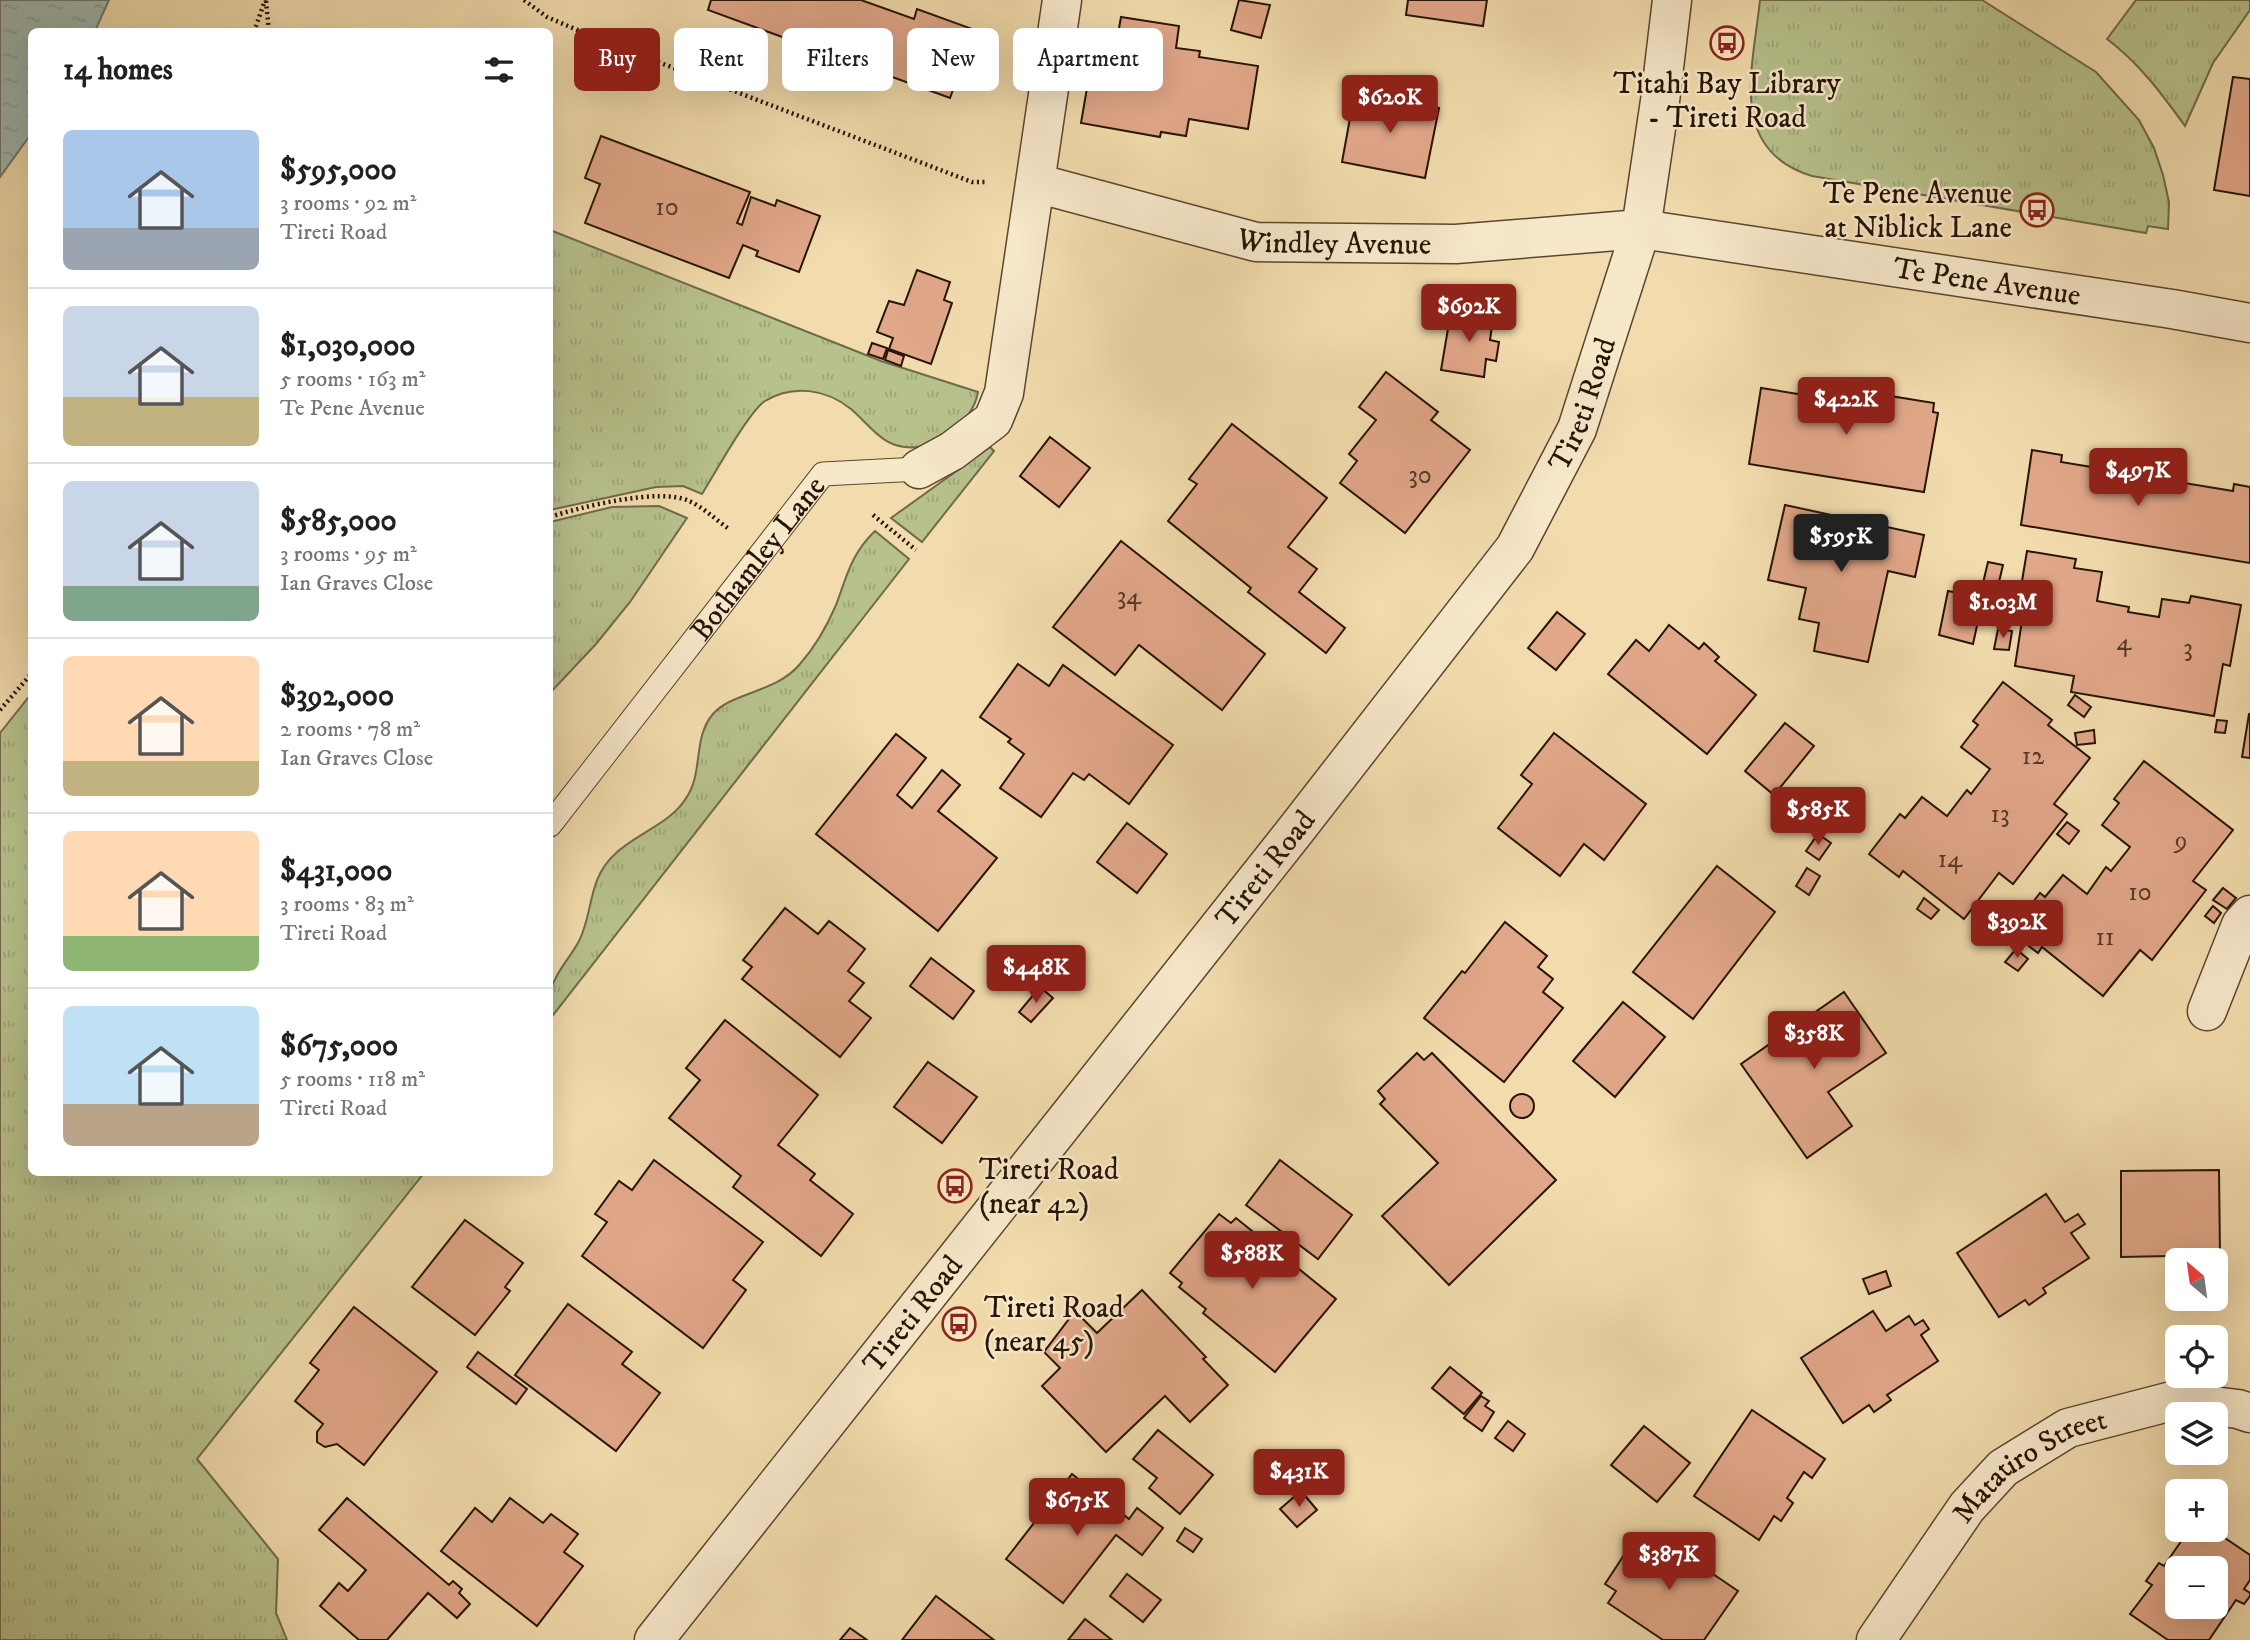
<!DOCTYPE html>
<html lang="en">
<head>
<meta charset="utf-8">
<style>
  body { margin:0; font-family:"IM FELL DW Pica",serif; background:#f2f2f2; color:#202124; height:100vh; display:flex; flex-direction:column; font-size:26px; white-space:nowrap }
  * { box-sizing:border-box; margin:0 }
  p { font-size:23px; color:#757577 }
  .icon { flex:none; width:38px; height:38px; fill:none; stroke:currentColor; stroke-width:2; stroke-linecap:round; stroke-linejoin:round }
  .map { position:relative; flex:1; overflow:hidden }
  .sheet { position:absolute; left:28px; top:28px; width:525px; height:1148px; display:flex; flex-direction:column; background:#fff; border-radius:10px; box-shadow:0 7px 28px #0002 }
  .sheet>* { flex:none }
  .guide { position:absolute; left:574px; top:28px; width:665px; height:63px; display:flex; gap:14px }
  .needle { width:46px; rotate:331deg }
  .tools { position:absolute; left:2165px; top:1248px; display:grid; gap:14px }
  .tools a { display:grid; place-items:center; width:63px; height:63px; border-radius:10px; background:#fff; box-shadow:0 7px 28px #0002; font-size:35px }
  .price { position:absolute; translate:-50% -60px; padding:0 16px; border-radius:7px; background:#8f2418; color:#fff; font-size:23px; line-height:46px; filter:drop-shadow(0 2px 4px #0008) }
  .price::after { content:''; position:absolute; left:50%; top:42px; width:21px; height:16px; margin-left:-10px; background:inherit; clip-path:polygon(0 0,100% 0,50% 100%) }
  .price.selected { background:#222; color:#fff }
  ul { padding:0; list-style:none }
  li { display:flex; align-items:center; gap:21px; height:175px; padding:0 35px }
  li+li { border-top:2px solid #e0e0e0 }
  li span { display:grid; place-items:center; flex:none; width:196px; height:140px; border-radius:10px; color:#555 }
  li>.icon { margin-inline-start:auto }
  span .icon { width:84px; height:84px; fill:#fffc; stroke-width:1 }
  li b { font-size:30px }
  h2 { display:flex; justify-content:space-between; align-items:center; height:84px; padding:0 35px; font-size:30px }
  .chip { padding:0 24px; border-radius:10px; background:#fff; box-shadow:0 7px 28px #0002; font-size:24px; line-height:63px }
  .chip.selected { background:#8f2418; color:#fff }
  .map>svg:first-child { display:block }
  .grass { fill:url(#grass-tufts); stroke:#6f6a4a; stroke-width:2 }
  .water { fill:url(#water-ripples); stroke:#6e776e; stroke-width:2 }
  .building { fill:#e1a789; stroke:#271407; stroke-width:2; fill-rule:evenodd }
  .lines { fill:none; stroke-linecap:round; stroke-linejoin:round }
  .service-casing { stroke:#5a4630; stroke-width:25 }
  .minor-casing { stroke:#5a4630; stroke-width:41 }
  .tertiary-casing { stroke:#5a4630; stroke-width:41 }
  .path { stroke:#271407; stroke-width:4.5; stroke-dasharray:2 3.5; stroke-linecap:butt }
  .service { stroke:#f7e8ca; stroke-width:23 }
  .minor { stroke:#f7e8ca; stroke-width:38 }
  .tertiary { stroke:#f7e8ca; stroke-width:38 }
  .labels { text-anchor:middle; stroke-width:5; stroke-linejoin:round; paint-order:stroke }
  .number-label { font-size:26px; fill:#563928 }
  .poi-label { font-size:30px; fill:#271407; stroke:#f7e8ca; text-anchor:start }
  .street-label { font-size:30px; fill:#271407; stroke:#f7e8ca }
</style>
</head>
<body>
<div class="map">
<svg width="2250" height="1640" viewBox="0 0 2250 1640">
  <defs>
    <pattern id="grass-tufts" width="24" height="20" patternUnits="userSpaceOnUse" patternTransform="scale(1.75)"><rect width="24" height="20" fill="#b7c18c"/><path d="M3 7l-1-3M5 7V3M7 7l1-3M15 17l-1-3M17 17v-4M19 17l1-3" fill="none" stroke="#9da577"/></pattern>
    <pattern id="water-ripples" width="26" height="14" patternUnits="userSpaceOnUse" patternTransform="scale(1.75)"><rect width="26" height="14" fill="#9eb9b3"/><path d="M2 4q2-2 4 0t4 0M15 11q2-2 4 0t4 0" fill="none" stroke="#889e98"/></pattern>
  </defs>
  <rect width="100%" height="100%" fill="#f2dcad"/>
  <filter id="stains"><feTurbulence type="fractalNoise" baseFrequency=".00286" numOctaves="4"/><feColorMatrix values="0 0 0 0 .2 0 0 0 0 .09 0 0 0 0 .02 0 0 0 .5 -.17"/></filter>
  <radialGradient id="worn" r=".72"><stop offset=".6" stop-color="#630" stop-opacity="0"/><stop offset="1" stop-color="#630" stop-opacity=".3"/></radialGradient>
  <g class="grass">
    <path d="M1760,0H1982L2096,72L2139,120L2154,148L2163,175L2169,202L2168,229L2148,226L2146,233L1812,176C1727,150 1753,68 1760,0Z"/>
    <path d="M2136,0H2250V10L2213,63L2185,126C2162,94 2139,63 2107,39Z"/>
    <path d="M550,230L881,361L978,392C975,409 963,425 947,433C938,438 928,445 918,447C884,451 872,427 851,409C826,389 793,384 765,401C749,411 714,475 702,494L683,486L656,487L550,510Z"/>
    <polygon points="990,447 994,451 922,542 891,518"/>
    <polygon points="659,506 687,518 630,602 596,644 550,693 550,522 612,507"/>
    <path d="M875,531L909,559L550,1019C549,1010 548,1000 550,992C555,973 570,958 579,941C594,911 587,880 615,854C638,832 672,824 688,795C703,770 693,737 713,714C732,692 776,693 800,664C815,647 827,626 836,605C847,576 851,554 875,531Z"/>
    <polygon points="31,694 32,1172 424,1173 197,1459 278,1559 276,1613 287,1640 0,1640 0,733"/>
  </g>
  <polygon class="water" points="0,0 109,0 95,31 32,32 31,134 0,177"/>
  <g class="building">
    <polygon points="711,0 861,0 914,19 917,9 975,30 950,98 708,10"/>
    <polygon points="1239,0 1270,5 1261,38 1231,30"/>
    <polygon points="1408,0 1487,0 1483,26 1406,15"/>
    <polygon points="1121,17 1179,26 1176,48 1200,51 1199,57 1258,66 1248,129 1189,119 1186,136 1161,132 1160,137 1081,123 1092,59 1113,62"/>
    <polygon points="2233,77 2250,79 2250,196 2214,190"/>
    <polygon points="1355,91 1439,108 1425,178 1342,162"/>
    <polygon points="601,136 750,192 737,223 742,225 751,197 775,206 777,200 820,216 799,272 756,256 758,251 743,245 729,278 585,223 600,184 585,178"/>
    <polygon points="917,270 950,282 944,300 952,303 931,364 889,349 893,338 877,332 889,301 904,305"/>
    <polygon points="1451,311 1493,318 1490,340 1499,342 1496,361 1486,359 1484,377 1441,370"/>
    <polygon points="872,343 887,348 883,359 868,354"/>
    <polygon points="888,350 904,356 901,366 885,360"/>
    <polygon points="1386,372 1438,412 1431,420 1470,450 1405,533 1340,483 1357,461 1349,454 1376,420 1359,407"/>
    <polygon points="1843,385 1869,390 1867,402 1882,403 1884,395 1934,403 1933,412 1938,413 1924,492 1749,464 1761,388 1841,401"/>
    <polygon points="1232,424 1327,498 1288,547 1317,569 1299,592 1345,628 1326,653 1248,592 1251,588 1168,521 1197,484 1189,479"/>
    <polygon points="1050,437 1090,468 1059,507 1020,476"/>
    <polygon points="2032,450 2062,455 2061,462 2116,471 2117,465 2147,469 2145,476 2153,477 2154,471 2185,476 2184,483 2233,491 2234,484 2250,487 2250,563 2021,525"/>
    <polygon points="1785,505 1924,535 1915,577 1888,571 1868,662 1814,651 1819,623 1799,619 1806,588 1768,580"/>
    <polygon points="1121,541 1265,654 1222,710 1139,645 1115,675 1053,627"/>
    <polygon points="2027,551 2076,559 2074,568 2102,572 2097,601 2129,607 2128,612 2159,617 2162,599 2189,603 2191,596 2241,605 2230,666 2223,664 2214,716 2071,692 2074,676 2015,666 2027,588 2021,587"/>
    <polygon points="1988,562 2003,565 1998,586 1983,583"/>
    <polygon points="1948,591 1983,598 1973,644 1939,635"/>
    <polygon points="1557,612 1585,634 1556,670 1528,648"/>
    <polygon points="1669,625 1699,649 1704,643 1719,657 1715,661 1756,695 1707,754 1608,674 1636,640 1649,651"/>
    <polygon points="1998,629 2012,631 2009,650 1994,649"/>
    <polygon points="1018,664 1049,686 1063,665 1173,745 1129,804 1089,774 1084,780 1073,773 1041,817 1000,788 1024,754 1008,742 1011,739 980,717"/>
    <polygon points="2003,682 2052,720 2048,725 2090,758 2054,804 2067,814 2013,884 1999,873 1964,919 1903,871 1899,877 1869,854 1900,814 1905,818 1922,797 1947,816 1967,790 1971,794 1990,769 1961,747 1978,725 1973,721"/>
    <polygon points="2075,695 2091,707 2084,717 2068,705"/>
    <polygon points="2249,714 2250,714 2250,758 2242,757"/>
    <polygon points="2217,720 2227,721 2225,733 2215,732"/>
    <polygon points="1785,723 1814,746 1774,795 1745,771"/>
    <polygon points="2094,730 2095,743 2077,745 2075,733"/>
    <polygon points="1554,733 1646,804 1604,860 1584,844 1560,876 1498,828 1532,784 1521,775"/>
    <polygon points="896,734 926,758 897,795 912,808 942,770 960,785 938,811 997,858 938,931 816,834"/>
    <polygon points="2144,761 2233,830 2193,881 2206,890 2152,960 2140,950 2103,996 2042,947 2038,953 2010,932 2040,893 2045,897 2063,875 2087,894 2106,867 2111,871 2130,847 2102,825 2119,803 2114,799"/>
    <polygon points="2067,822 2079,831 2069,844 2057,834"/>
    <polygon points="1127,823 1167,854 1137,893 1097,862"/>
    <polygon points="1818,834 1831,843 1819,860 1806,851"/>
    <polygon points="1717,866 1775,912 1693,1019 1633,972"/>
    <polygon points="1807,868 1820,876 1809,895 1796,886"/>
    <polygon points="2223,888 2236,898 2227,909 2213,900"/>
    <polygon points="1924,898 1939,910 1931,919 1917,909"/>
    <polygon points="2213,906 2221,913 2214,923 2205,916"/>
    <polygon points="785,908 818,934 829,921 865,949 848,971 864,983 849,1001 871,1018 840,1057 742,979 752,967 743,960"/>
    <polygon points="1505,922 1547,956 1538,967 1553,979 1543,992 1563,1008 1504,1082 1424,1018 1462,971 1465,973"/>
    <polygon points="2016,949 2028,959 2018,971 2005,962"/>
    <polygon points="931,958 974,991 953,1019 910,986"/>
    <polygon points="1040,987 1053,998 1031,1022 1019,1012"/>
    <polygon points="1844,992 1886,1053 1828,1092 1852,1126 1807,1158 1741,1064"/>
    <polygon points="1623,1002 1665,1037 1615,1097 1573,1061"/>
    <polygon points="725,1020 818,1095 778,1145 815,1174 810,1180 853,1214 821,1256 733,1187 741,1176 669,1118 700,1080 686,1068"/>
    <polygon points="1417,1053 1424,1060 1432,1053 1556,1180 1449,1285 1382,1216 1438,1163 1380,1104 1385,1099 1378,1091"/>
    <polygon points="928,1062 977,1097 942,1143 894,1107"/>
    <circle cx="1522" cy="1106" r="12"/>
    <polygon points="654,1160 763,1242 733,1280 746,1290 703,1348 582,1256 607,1222 595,1214 619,1181 632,1190"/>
    <polygon points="1280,1160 1352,1215 1318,1259 1246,1205"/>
    <polygon points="2219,1170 2220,1255 2121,1257 2121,1171"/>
    <polygon points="2046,1194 2065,1222 2078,1214 2085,1224 2071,1233 2089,1258 2043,1288 2046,1293 2029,1305 2025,1300 1999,1317 1957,1253"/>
    <polygon points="1219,1214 1231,1223 1236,1218 1336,1299 1275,1372 1203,1313 1206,1309 1179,1287 1182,1283 1170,1273"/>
    <polygon points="465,1220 523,1263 505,1287 510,1291 475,1335 412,1287"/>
    <polygon points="1886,1271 1891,1286 1869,1294 1863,1279"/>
    <polygon points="1142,1290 1206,1357 1203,1359 1228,1385 1190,1422 1165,1396 1106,1452 1042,1386 1060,1368 1044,1352 1075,1311 1097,1333"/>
    <polygon points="568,1304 632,1352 622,1364 660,1393 616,1451 515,1375"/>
    <polygon points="354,1307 437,1372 364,1465 337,1444 325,1447 317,1442 317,1432 323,1424 295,1401 319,1370 310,1363"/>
    <polygon points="1873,1311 1886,1331 1909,1316 1915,1325 1923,1320 1929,1329 1921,1335 1938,1361 1887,1395 1891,1400 1874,1412 1869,1405 1843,1423 1801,1358"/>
    <polygon points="478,1352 527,1389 516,1404 467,1367"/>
    <polygon points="1450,1367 1482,1393 1464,1414 1432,1388"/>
    <polygon points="1481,1396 1489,1401 1485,1406 1494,1412 1482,1431 1464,1418"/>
    <polygon points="1752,1410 1825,1459 1812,1478 1804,1472 1787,1498 1793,1503 1781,1521 1774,1516 1759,1540 1694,1496"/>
    <polygon points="1508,1421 1525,1434 1513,1451 1495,1438"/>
    <polygon points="1644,1426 1690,1463 1657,1502 1611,1465"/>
    <polygon points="1158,1430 1213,1475 1180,1514 1149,1488 1157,1478 1133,1459"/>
    <polygon points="1072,1474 1129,1519 1137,1508 1163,1528 1142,1555 1116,1535 1063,1603 1006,1559"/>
    <polygon points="1301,1491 1317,1510 1297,1527 1280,1509"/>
    <polygon points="347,1498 449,1585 453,1581 462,1589 459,1593 470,1604 457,1618 428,1593 387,1640 359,1640 320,1606 339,1583 348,1591 366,1570 319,1530"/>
    <polygon points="510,1498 543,1523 551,1514 578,1534 564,1552 583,1566 537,1626 441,1551 475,1508 492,1522"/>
    <polygon points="1185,1528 1202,1539 1193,1552 1177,1541"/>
    <path d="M2189,1530H2213L2250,1555V1580L2244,1589L2250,1593V1596L2244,1604L2236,1600L2209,1640H2168L2130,1614L2152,1585L2146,1581L2159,1563L2164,1566ZM2177,1568H2216V1606H2177Z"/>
    <polygon points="1654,1534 1738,1591 1704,1640 1663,1640 1608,1603 1616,1591 1605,1584 1630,1546 1642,1554"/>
    <polygon points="1127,1574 1161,1600 1143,1622 1110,1596"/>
    <polygon points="936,1596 994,1640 902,1640"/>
    <polygon points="1085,1619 1112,1640 1068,1640"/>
    <polygon points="850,1628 867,1640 840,1640"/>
  </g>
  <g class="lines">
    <defs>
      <g id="service">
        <path id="s1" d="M550,825L823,474L919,469"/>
      </g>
      <g id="minor">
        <path id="s2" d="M1036,183L1256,242L1456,244L1641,229"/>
        <polyline points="919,469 952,451 993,420 1004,393 1062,0"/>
        <polyline points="2207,1011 2241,925 2250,915"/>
        <path id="s3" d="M654,1640L1295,831L1515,548L1577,429L1641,229L1660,101L1672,0"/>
        <path id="s4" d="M1876,1640L1967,1507L2003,1468L2068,1428L2172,1401L2238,1409L2250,1413"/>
      </g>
      <g id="tertiary">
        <path id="s5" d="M1641,229L2172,309L2250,323"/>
      </g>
    </defs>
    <use href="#service" class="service-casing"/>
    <use href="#minor" class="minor-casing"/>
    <use href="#tertiary" class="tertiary-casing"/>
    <g class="path">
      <polyline points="524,0 547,17 603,41 972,182 986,182"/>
      <polyline points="266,1 269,32"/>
      <polyline points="254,32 265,0"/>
      <polyline points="873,515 916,550"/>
      <path d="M550,517C580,507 660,487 689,501C703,507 716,520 729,529"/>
      <polyline points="0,710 32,673"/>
    </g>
    <use href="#service" class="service"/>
    <use href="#minor" class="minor"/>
    <use href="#tertiary" class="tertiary"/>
  </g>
  <defs>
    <symbol id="bus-ring" viewBox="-11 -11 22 22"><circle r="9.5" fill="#f7e8ca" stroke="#8f2418" stroke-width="1.5"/><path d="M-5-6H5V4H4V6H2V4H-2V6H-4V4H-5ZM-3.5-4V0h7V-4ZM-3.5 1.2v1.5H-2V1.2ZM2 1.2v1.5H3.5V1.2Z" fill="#8f2418"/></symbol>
  </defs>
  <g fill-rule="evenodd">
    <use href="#bus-ring" x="1708" y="24" width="38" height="38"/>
    <use href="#bus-ring" x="2018" y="191" width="38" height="38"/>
    <use href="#bus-ring" x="936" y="1167" width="38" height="38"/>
    <use href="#bus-ring" x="940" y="1305" width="38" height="38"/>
  </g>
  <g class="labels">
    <g class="number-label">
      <text x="667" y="215">10</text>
      <text x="1420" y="483">30</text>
      <text x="1129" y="604">34</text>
      <text x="2124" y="650">4</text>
      <text x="2188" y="656">3</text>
      <text x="2033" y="764">12</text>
      <text x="2000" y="822">13</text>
      <text x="2181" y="848">9</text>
      <text x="1950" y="867">14</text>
      <text x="2140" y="900">10</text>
      <text x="2105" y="945">11</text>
    </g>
    <g class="poi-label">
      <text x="1727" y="93" text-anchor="middle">Titahi Bay Library<tspan x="1727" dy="34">- Tireti Road</tspan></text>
      <text x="2012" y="203" text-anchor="end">Te Pene Avenue<tspan x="2012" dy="34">at Niblick Lane</tspan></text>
      <text x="979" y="1179">Tireti Road<tspan x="979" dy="34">(near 42)</tspan></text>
      <text x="984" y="1317">Tireti Road<tspan x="984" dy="34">(near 45)</tspan></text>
    </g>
    <g class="street-label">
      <text dy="10" stroke="none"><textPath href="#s2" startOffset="306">Windley Avenue</textPath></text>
      <text dy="10" stroke="none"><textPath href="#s5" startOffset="350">Te Pene Avenue</textPath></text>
      <text dy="10" stroke="none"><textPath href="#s3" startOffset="1550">Tireti Road</textPath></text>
      <text dy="10" stroke="none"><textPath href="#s1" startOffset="338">Bothamley Lane</textPath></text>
      <text dy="10" stroke="none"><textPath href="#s3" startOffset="984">Tireti Road</textPath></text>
      <text dy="10" stroke="none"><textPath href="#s3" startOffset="416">Tireti Road</textPath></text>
      <text dy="10" stroke="none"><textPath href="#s4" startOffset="238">Matatiro Street</textPath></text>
    </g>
  </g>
  <rect width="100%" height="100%" filter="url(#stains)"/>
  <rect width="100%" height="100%" fill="url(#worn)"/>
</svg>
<div class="tools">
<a><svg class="needle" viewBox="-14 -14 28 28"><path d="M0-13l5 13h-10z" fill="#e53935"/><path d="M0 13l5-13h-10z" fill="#757577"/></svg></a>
<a><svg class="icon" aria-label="locate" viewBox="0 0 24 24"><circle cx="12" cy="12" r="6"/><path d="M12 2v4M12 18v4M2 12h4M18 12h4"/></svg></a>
<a><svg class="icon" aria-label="layers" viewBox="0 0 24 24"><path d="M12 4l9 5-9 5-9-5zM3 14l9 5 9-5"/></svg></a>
<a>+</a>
<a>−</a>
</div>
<b class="price" style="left:1390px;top:135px">$620K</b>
<b class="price" style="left:1469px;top:344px">$692K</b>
<b class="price" style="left:1846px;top:437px">$422K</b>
<b class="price" style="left:2138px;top:508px">$497K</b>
<b class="price selected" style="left:1841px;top:574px">$595K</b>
<b class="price" style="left:2003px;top:640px">$1.03M</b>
<b class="price" style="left:1818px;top:847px">$585K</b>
<b class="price" style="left:2017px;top:960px">$392K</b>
<b class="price" style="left:1036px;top:1005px">$448K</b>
<b class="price" style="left:1814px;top:1071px">$358K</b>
<b class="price" style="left:1252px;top:1291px">$588K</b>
<b class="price" style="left:1299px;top:1509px">$431K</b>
<b class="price" style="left:1077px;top:1538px">$675K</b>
<b class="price" style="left:1669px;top:1592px">$387K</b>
<div class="guide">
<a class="chip selected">Buy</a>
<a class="chip">Rent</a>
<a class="chip">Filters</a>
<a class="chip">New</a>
<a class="chip">Apartment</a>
</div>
<section class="sheet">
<h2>14 homes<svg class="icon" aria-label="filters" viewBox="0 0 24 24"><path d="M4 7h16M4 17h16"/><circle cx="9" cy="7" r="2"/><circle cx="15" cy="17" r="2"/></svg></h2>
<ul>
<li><span style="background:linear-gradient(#a9c7e8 70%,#9aa5b1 0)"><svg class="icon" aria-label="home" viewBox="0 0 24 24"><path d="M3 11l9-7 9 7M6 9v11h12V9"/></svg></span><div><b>$595,000</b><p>3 rooms · 92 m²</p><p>Tireti Road</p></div></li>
<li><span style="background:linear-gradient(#c9d6e8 65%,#c2b280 0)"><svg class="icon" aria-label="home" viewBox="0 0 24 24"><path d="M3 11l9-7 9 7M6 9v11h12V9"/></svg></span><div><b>$1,030,000</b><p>5 rooms · 163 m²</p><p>Te Pene Avenue</p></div></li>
<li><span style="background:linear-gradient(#c9d6e8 75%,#7fa58c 0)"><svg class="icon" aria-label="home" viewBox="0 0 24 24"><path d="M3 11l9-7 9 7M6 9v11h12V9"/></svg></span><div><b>$585,000</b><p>3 rooms · 95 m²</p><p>Ian Graves Close</p></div></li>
<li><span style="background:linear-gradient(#ffd9b3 75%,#c2b280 0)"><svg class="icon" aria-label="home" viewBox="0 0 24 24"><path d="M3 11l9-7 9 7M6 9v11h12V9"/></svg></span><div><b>$392,000</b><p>2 rooms · 78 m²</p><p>Ian Graves Close</p></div></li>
<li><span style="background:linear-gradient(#ffd9b3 75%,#8fb573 0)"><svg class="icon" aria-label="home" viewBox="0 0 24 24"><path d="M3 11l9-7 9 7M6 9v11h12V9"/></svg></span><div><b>$431,000</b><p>3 rooms · 83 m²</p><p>Tireti Road</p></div></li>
<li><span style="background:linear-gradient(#bfe0f5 70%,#b9a48a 0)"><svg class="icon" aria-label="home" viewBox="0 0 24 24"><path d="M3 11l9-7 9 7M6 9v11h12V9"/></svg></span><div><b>$675,000</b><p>5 rooms · 118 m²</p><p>Tireti Road</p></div></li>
</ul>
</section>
</div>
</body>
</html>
